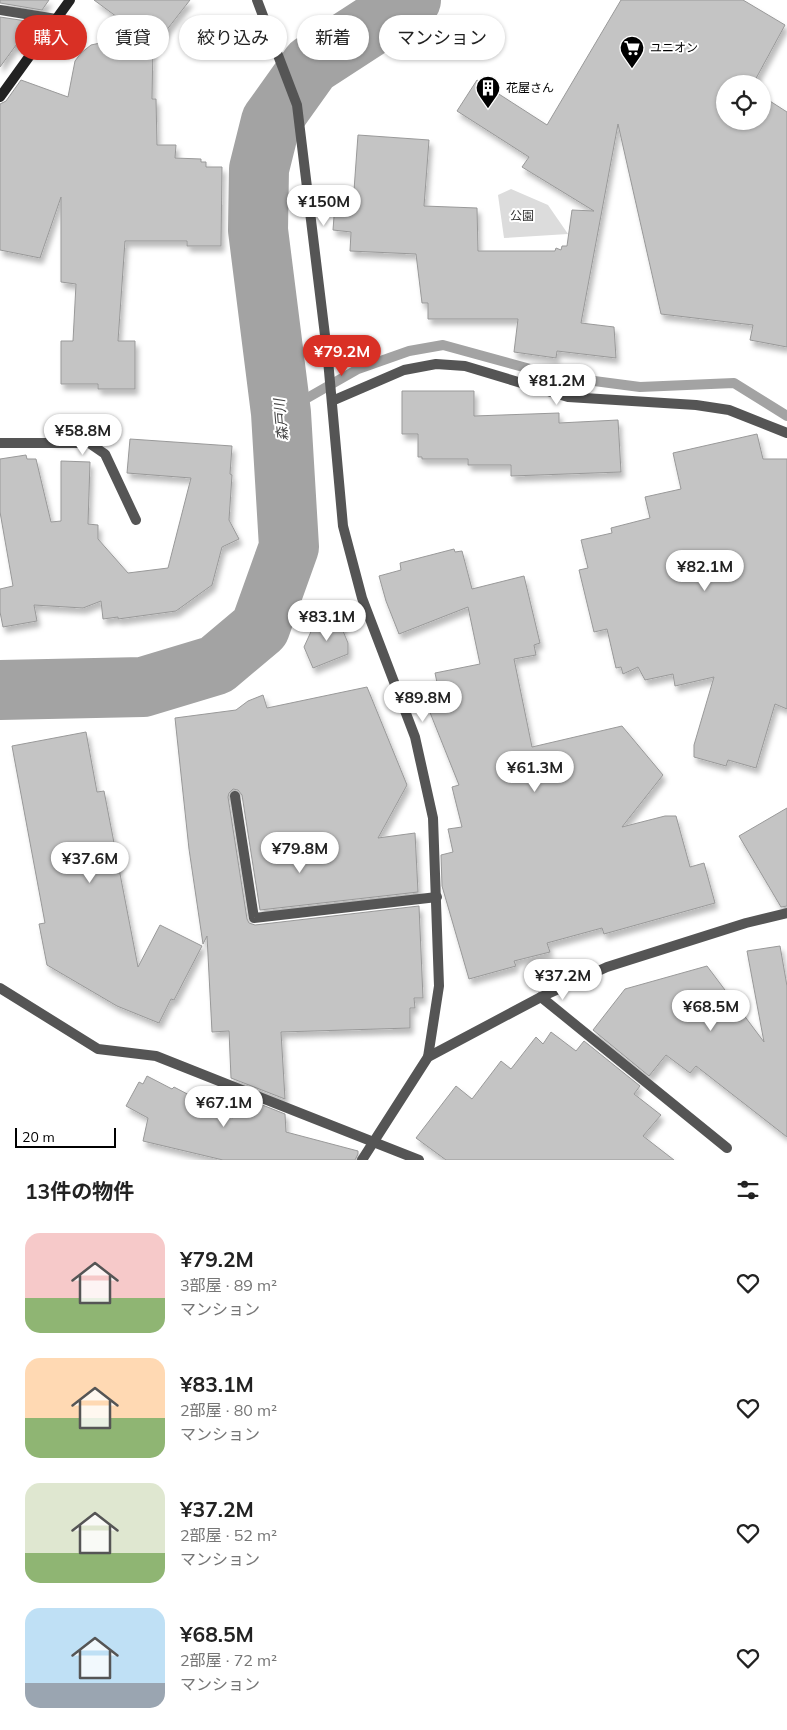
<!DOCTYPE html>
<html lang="ja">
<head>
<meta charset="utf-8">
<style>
  body { margin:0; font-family:Mulish,"Noto Sans JP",sans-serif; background:#f2f2f2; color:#222; height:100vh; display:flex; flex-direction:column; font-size:19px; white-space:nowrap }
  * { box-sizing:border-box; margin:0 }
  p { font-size:16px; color:#767676 }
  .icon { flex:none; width:28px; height:28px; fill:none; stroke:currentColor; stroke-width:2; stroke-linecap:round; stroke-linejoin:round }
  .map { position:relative; height:1160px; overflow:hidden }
  .details { display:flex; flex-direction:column; background:#fff; flex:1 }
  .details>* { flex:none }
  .guide { position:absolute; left:15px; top:15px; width:500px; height:45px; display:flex; gap:10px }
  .buttons { position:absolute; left:716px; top:75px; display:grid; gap:10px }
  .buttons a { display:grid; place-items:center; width:55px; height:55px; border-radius:50%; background:#fff; box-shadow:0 1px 4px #0004; font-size:25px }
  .scale { position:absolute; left:15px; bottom:12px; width:101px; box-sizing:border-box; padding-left:5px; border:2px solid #000; border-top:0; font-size:14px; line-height:18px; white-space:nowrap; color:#000; -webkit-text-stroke:4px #fff; paint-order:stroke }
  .price { position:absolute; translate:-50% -42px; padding:0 11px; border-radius:18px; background:#fff; color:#222; font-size:16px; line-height:32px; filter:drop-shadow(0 1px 2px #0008) }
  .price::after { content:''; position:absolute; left:50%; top:30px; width:15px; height:11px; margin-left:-8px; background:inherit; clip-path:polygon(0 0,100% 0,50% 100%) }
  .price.active { background:#d93025; color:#fff }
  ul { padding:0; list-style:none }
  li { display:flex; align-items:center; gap:15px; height:125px; padding:0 25px }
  li span { display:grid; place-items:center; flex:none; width:140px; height:100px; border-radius:15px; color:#555 }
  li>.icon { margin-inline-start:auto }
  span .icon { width:60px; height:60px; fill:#fffc; stroke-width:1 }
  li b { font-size:21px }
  h2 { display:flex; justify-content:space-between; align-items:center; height:60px; padding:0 25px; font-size:21px }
  .chip { padding:0 18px; border-radius:22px; background:#fff; box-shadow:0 1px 4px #0004; font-size:18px; line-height:45px }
  .chip.active { background:#d93025; color:#fff }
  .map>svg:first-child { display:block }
  .green { fill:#dcdcdc }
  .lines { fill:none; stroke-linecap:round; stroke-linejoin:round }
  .stream { stroke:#a3a3a3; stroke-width:10 }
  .river { stroke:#a3a3a3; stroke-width:60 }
  .building { fill:#c4c4c4; stroke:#999; filter:url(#shadow) }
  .minor { stroke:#555; stroke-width:10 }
  .secondary { stroke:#222; stroke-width:10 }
  .labels { text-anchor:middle; stroke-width:4; stroke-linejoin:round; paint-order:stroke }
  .poi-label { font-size:12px; fill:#000; stroke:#fff; text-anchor:start }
  .park-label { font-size:12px; fill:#333; stroke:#fff }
  .water-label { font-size:14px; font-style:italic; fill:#444; stroke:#fff }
</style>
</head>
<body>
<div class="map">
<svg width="787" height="1160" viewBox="0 0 787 1160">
  <defs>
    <filter id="shadow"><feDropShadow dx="3" dy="5.5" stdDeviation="2.5" flood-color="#0004"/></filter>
  </defs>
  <rect width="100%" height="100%" fill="#fff"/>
  <polygon class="green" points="511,189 548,205 568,234 504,238 498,195"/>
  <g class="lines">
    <polyline class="stream" points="281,413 358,369 409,351 443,345 556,376 640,387 734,383 787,416"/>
    <polyline class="river" points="0,690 143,687 216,665 260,628 289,547 281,413 258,230 259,169 271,121 311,65 411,0"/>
  </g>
  <g class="building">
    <polygon points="0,0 49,0 42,10 0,3"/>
    <polygon points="94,0 190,0 155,45 153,44 152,99 156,99 157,145 176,145 175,158 201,159 201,162 206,162 206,167 222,167 221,246 187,246 187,241 125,241 118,341 135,341 135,389 98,389 98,384 61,384 61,341 73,341 76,284 61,282 61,197 40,258 0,250 0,104 6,101 21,80 68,97 75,61 81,53 91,45 140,34"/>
    <polygon points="621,0 743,0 785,25 753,84 725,84 725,121 762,121 762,96 787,112 787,347 750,340 753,325 661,314 618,124 581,323 614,327 616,358 557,351 556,358 514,352 518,319 428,319 428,303 422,303 416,254 350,251 351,232 333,230 335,203 353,204 358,135 429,140 424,206 477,208 478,251 555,251 556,248 561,250 562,246 567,246 572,210 594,211 522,167 529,157 457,111 477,80 547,125"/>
    <polygon points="0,17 33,22 0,67"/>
    <polygon points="402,391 474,391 474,416 559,413 559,423 618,420 621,472 511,476 511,465 468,465 468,459 422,459 422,457 418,457 418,434 402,434"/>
    <polygon points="757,434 763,459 787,459 787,709 775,704 756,768 728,760 726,766 694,757 694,745 714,677 675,686 673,674 645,680 638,667 623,674 621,667 616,668 607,629 594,632 579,570 588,568 581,540 612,533 611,528 650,518 645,497 681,489 673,453"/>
    <polygon points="130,439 232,446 230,474 232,475 229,520 239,539 222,547 212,585 176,611 118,619 118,617 103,619 101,601 83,608 34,605 37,621 3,627 0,612 0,589 13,586 0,512 0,459 26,455 27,459 36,459 51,522 61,521 61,461 90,462 88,524 98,525 98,539 128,573 168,568 191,478 127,473"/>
    <polygon points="454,549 455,552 462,551 472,589 524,576 540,643 534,645 536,655 514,659 532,747 622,726 663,775 622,827 665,816 676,816 690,867 704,863 715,903 604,934 602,928 547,943 550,952 514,961 516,966 469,979 442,886 441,855 453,852 448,829 462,827 452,787 459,785 423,695 439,692 435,673 480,664 468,607 399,634 386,601 379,576 401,570 400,563"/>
    <polygon points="342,612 343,631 348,643 348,654 313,668 304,647 314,625"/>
    <polygon points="367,687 407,785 378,838 415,833 418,892 260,910 242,795 238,790 233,789 229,793 228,797 247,919 249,923 255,925 419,906 423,998 414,998 415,1008 410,1008 410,1028 281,1032 285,1099 231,1078 229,1031 212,1032 207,936 203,944 189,849 175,718 236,710 248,701 263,695 267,708"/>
    <polygon points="86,732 97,792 104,791 138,967 160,925 202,946 174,1000 171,999 159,1023 117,1006 47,965 39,924 45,923 12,746"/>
    <polygon points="787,808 787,906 781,907 739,836"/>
    <polygon points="780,946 787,986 787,1137 696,1066 690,1073 666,1055 649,1076 593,1030 625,989 707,966 764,1042 747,951"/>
    <polygon points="551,1032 576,1051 584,1041 640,1086 634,1094 661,1115 643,1136 674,1160 446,1160 416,1138 456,1086 472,1099 501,1061 511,1069 536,1037 543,1044"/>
    <polygon points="147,1076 172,1089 174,1087 233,1118 232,1093 285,1114 286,1132 358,1151 358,1154 355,1160 223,1160 143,1141 148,1118 126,1106 139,1082 143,1084"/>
  </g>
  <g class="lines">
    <g class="minor">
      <polyline points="257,0 297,105 328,360 343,526 362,598 415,737 433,818 439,986 428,1057"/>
      <polyline points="0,10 56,19"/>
      <polyline points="332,401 404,370 436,364 465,366 568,397 696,405 729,410 787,433"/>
      <polyline points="0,443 89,443 105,454 136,520"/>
      <polyline points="235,796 254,918 437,897"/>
      <polyline points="0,988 98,1049 156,1056 419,1160"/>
      <polyline points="541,997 727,1148"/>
      <polyline points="362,1160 428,1057 541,997 607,967 746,923 787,913"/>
    </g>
    <polyline class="secondary" points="0,97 70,0"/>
  </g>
  <defs>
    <symbol id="supermarket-pin" viewBox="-11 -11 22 30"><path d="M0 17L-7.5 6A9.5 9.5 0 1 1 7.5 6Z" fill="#000" stroke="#fff"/><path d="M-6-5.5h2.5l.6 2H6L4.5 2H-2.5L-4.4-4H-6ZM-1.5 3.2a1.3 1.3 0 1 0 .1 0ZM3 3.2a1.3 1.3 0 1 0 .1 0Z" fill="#fff"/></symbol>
    <symbol id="building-pin" viewBox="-11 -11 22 30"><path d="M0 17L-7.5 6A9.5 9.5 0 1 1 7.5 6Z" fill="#000" stroke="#fff"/><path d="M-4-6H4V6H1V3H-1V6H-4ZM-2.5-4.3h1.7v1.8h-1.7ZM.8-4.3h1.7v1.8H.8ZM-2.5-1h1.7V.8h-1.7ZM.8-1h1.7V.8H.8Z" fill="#fff"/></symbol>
  </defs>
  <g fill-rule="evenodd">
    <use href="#supermarket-pin" x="618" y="34" width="28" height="38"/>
    <use href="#building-pin" x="474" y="74" width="28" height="38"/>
  </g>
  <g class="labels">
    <g class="poi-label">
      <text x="650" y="52">ユニオン</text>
      <text x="506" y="92">花屋さん</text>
    </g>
    <g class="park-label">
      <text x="522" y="220">公園</text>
    </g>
    <g class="water-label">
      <text transform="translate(281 420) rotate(-95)" y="5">森戸川</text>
    </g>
  </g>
</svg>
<div class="buttons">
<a><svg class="icon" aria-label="locate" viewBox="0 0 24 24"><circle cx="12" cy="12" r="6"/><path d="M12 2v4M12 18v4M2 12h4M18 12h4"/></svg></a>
</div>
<div class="scale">20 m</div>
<b class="price" style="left:324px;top:227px">¥150M</b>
<b class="price active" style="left:342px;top:377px">¥79.2M</b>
<b class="price" style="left:557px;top:406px">¥81.2M</b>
<b class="price" style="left:83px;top:456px">¥58.8M</b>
<b class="price" style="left:705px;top:592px">¥82.1M</b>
<b class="price" style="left:327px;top:642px">¥83.1M</b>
<b class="price" style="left:423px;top:723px">¥89.8M</b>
<b class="price" style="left:535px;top:793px">¥61.3M</b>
<b class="price" style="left:300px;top:874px">¥79.8M</b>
<b class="price" style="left:90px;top:884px">¥37.6M</b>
<b class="price" style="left:563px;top:1001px">¥37.2M</b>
<b class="price" style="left:711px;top:1032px">¥68.5M</b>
<b class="price" style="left:224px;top:1128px">¥67.1M</b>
<div class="guide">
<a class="chip active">購入</a>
<a class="chip">賃貸</a>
<a class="chip">絞り込み</a>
<a class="chip">新着</a>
<a class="chip">マンション</a>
</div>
</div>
<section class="details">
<h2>13件の物件<svg class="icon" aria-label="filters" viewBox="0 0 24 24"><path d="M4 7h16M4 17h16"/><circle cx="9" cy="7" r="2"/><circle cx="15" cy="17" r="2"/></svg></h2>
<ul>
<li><span style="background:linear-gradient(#f6c9c9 65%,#8fb573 0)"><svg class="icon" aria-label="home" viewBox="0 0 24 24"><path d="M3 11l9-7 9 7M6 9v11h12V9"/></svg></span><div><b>¥79.2M</b><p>3部屋 · 89 m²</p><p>マンション</p></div><svg class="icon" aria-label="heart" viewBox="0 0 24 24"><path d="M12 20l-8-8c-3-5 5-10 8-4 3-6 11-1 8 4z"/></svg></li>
<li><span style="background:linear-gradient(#ffd9b3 60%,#8fb573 0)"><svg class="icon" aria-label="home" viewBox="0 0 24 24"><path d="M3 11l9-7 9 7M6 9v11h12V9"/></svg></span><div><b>¥83.1M</b><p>2部屋 · 80 m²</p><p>マンション</p></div><svg class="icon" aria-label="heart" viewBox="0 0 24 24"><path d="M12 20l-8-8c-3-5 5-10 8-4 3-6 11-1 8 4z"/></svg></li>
<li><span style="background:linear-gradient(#dfe7d0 70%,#8fb573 0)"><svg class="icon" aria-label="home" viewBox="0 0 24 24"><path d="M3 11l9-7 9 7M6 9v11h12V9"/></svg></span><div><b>¥37.2M</b><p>2部屋 · 52 m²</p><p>マンション</p></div><svg class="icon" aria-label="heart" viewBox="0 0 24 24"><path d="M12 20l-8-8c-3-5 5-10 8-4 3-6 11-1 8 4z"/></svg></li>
<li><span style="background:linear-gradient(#bfe0f5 75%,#9aa5b1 0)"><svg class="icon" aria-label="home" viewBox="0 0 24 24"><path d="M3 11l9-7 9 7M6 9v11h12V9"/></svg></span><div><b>¥68.5M</b><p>2部屋 · 72 m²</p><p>マンション</p></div><svg class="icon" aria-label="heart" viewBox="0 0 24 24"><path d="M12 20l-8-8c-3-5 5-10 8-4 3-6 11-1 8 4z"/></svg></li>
</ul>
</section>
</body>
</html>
